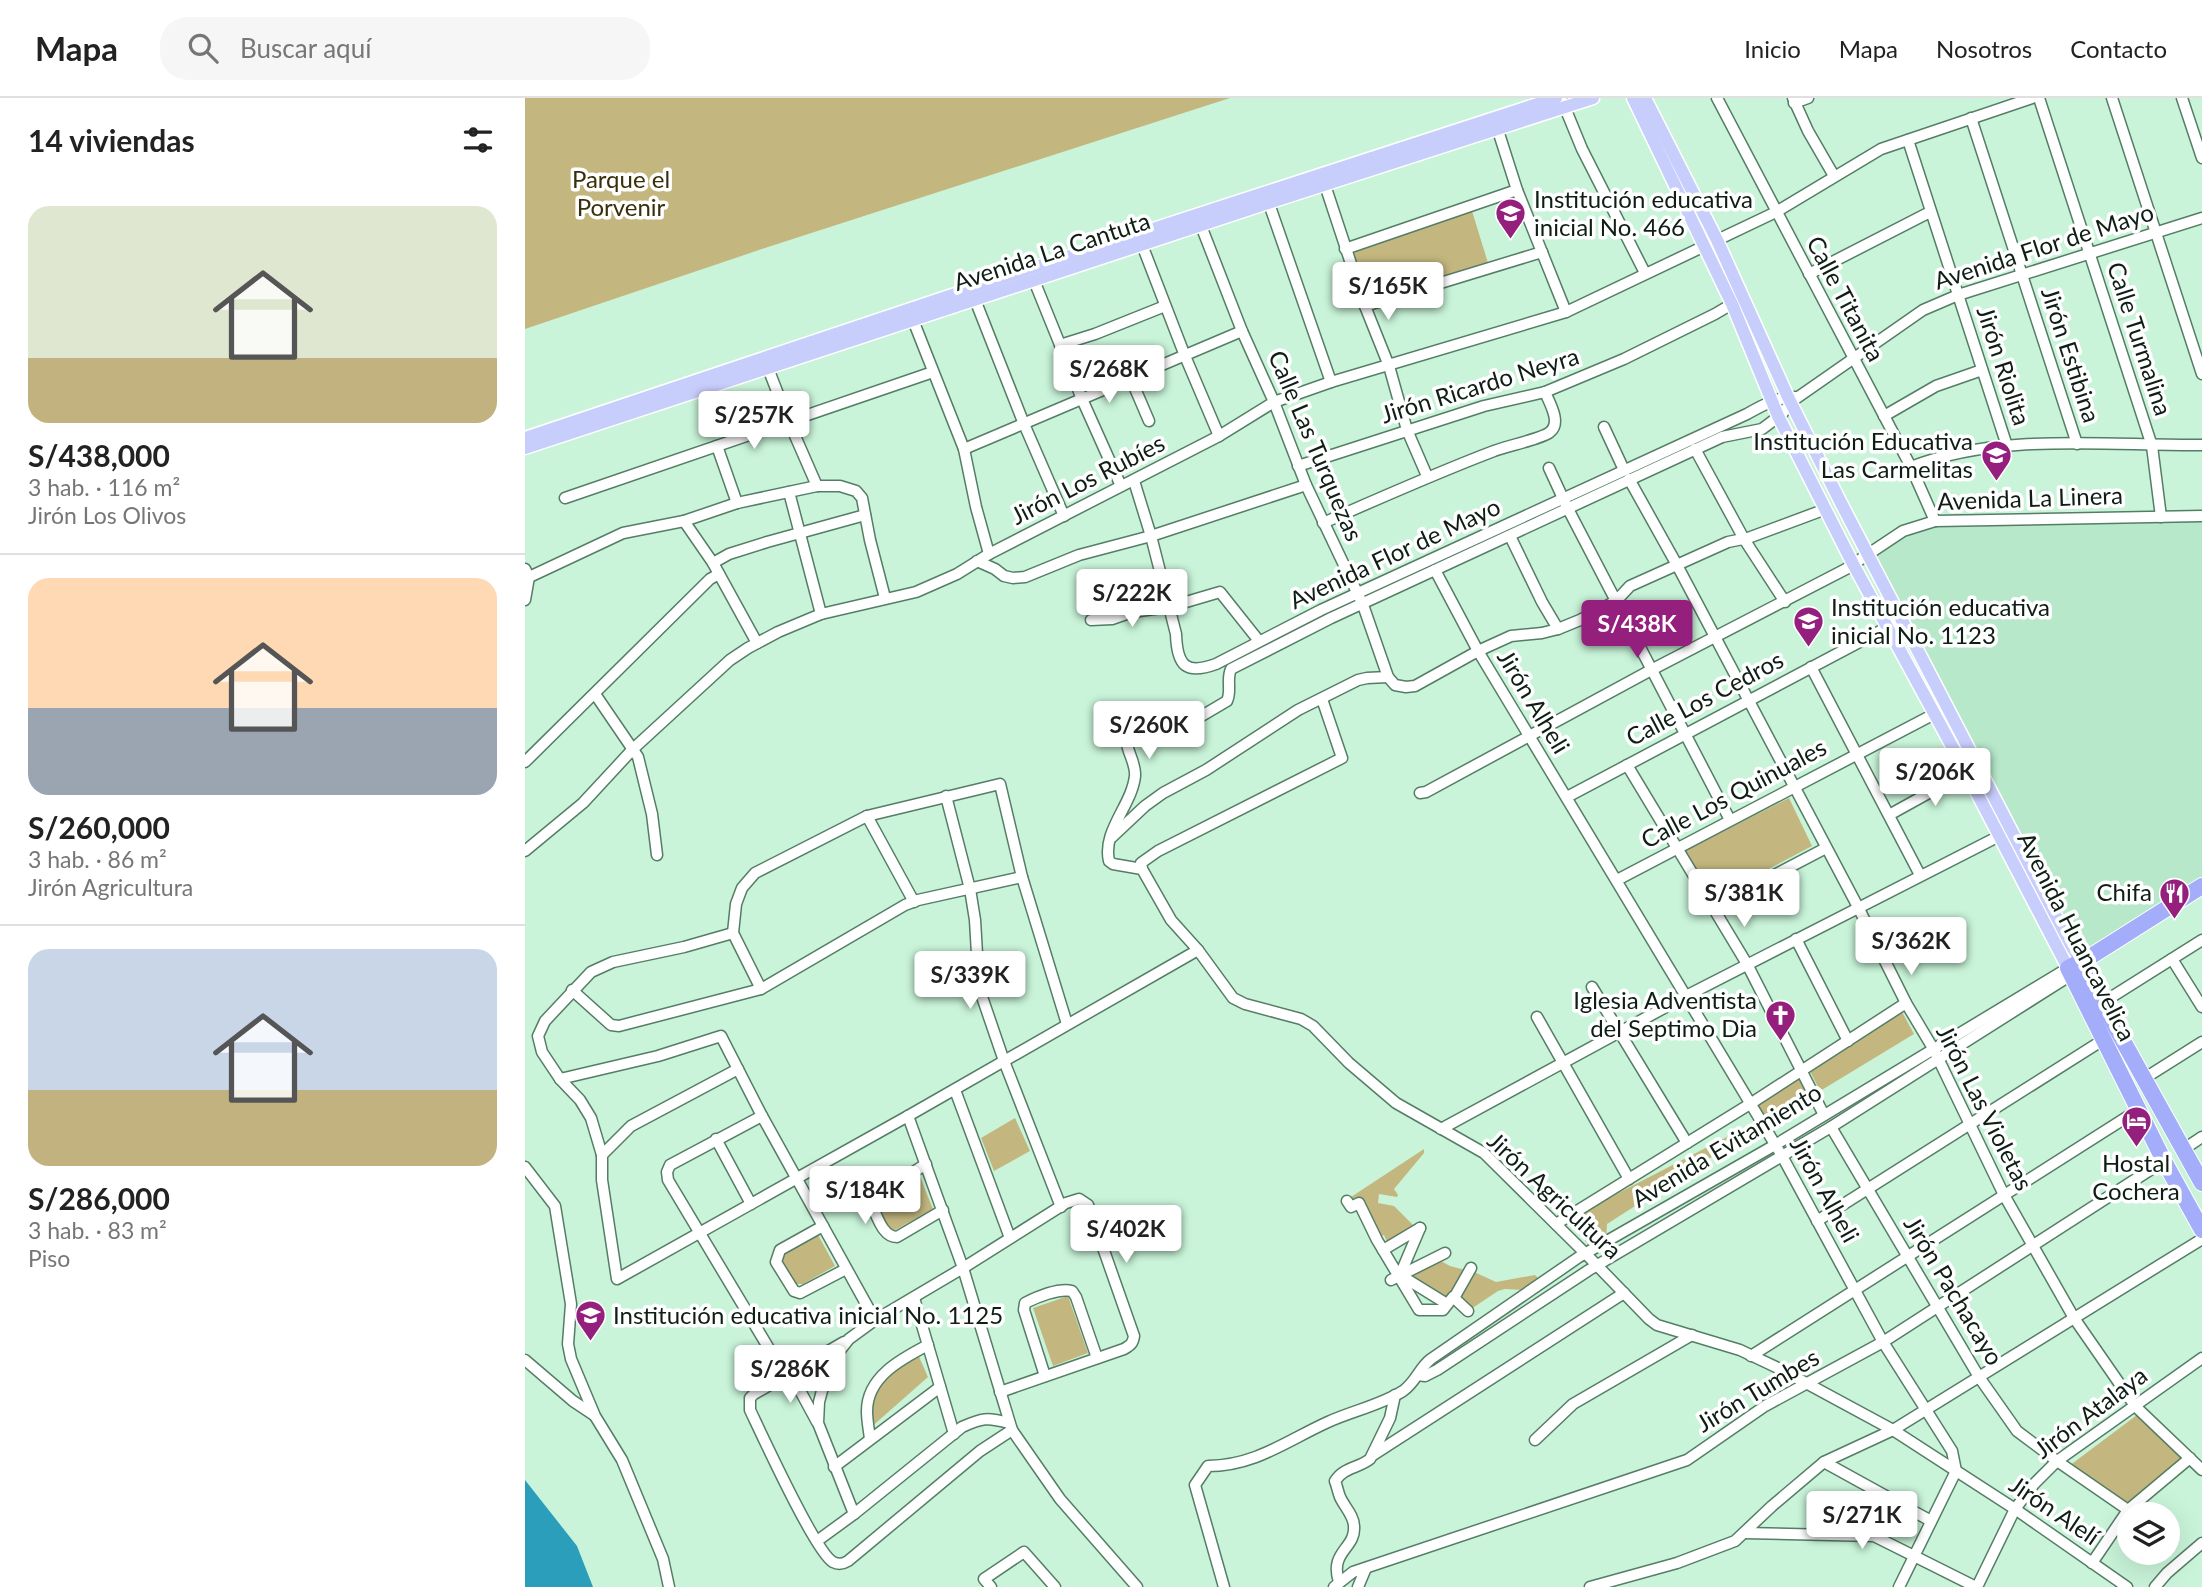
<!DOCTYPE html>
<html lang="es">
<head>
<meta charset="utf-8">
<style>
  body { margin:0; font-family:Lato,sans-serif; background:#f6f6f6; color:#222; height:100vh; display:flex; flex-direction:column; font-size:26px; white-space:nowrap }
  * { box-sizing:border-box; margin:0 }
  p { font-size:23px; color:#767676 }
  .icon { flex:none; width:38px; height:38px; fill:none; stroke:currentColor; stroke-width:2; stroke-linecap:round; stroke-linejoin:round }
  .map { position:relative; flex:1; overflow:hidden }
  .drawer { display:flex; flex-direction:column; background:#fff; width:525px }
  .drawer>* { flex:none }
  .tools { position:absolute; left:1592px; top:1404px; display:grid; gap:14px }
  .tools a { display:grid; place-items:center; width:63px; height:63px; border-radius:50%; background:#fff; box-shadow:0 7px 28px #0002; font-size:35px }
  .price { position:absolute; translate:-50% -60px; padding:0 16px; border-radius:7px; background:#fff; color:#222; font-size:23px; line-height:46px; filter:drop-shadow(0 2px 4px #0008) }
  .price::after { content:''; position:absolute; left:50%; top:42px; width:21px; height:16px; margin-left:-10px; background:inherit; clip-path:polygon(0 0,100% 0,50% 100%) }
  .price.active { background:#941f7c; color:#fff }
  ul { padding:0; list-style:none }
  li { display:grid; align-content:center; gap:14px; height:371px; padding:0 28px }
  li+li { border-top:2px solid #e0e0e0 }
  li span { display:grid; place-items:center; height:217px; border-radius:21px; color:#555 }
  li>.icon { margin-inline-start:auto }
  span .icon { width:126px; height:126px; fill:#fffc; stroke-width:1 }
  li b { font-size:30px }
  h2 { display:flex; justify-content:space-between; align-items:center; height:84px; padding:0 28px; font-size:30px }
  header { display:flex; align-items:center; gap:42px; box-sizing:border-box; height:98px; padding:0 35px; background:#fff; border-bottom:2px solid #e0e0e0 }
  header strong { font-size:33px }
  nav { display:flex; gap:38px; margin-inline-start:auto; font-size:24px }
  .search { width:490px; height:63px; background:#f6f6f6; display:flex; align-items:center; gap:18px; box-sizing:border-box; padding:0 24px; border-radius:28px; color:#767676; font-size:26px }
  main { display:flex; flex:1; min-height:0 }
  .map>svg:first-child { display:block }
  .built { fill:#b6e8c9 }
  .green { fill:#c3b77f }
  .water { fill:#2a9eba }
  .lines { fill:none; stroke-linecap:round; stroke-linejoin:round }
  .minor-casing { stroke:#557d66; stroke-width:13 }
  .major-casing { stroke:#fff; stroke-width:15 }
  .highway-casing { stroke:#fff; stroke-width:18 }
  .minor { stroke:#fff; stroke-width:10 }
  .major { stroke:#c8cefc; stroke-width:12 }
  .highway { stroke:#a4adfa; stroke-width:16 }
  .labels { text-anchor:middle; stroke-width:7; stroke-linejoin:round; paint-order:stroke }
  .park-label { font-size:24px; fill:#38300b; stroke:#fff }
  .poi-label { font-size:24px; fill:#0e1e15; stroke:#fff; text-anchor:start }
  .street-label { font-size:24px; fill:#0e1e15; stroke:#fff }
</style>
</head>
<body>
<header>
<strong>Mapa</strong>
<div class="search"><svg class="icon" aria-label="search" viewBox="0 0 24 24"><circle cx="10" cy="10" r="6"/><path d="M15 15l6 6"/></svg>Buscar aquí</div>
<nav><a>Inicio</a><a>Mapa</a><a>Nosotros</a><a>Contacto</a></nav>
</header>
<main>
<section class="drawer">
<h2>14 viviendas<svg class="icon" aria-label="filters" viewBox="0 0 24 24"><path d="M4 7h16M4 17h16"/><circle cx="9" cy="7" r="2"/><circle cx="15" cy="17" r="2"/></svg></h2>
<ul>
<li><span style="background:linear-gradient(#dfe7d0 70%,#c2b280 0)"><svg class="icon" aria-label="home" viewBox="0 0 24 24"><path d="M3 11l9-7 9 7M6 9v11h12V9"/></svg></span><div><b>S/438,000</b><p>3 hab. · 116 m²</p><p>Jirón Los Olivos</p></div></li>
<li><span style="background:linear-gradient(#ffd9b3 60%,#9aa5b1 0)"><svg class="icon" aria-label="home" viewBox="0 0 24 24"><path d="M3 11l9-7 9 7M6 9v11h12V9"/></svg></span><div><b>S/260,000</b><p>3 hab. · 86 m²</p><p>Jirón Agricultura</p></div></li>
<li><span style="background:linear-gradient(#c9d6e8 65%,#c2b280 0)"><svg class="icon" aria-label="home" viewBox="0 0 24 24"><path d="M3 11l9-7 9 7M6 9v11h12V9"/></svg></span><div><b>S/286,000</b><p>3 hab. · 83 m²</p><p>Piso</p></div></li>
</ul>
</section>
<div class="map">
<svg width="1677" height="1489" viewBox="0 0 1677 1489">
  <rect width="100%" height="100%" fill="#c9f4d9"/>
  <polygon class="built" points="1677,422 1677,783 1559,858 1548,848 1345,456 1373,441 1413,426"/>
  <g class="green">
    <polygon points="0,0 705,0 243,149 0,231"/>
    <polygon points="947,113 963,165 843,204 825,154"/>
    <polygon points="1264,700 1287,748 1189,800 1160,753"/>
    <polygon points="1376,912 1389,936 1295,993 1284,971"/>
    <polygon points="1274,981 1285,1001 1245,1028 1232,1007"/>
    <polygon points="490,1020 505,1053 469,1073 456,1040"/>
    <polygon points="1227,1026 1232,1030 1082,1126 1081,1141 1066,1151 1045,1120"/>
    <polygon points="899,1051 899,1055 869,1091 873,1097 872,1099 854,1096 853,1105 869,1108 889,1128 864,1148 859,1137 852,1140 834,1104 823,1101"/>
    <polygon points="394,1076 408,1111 370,1132 364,1131 350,1106 351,1100"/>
    <polygon points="292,1135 310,1168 278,1186 271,1186 256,1161 257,1154"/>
    <polygon points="914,1162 925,1168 944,1173 921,1203 885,1177"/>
    <polygon points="947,1173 971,1184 1010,1177 1014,1181 997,1192 980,1191 973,1193 946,1211 933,1197"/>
    <polygon points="543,1198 563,1255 528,1268 508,1210"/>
    <polygon points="392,1254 403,1279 344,1331 350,1289"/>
    <polygon points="1612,1317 1658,1362 1602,1406 1544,1368"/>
  </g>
  <polygon class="water" points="0,1382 52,1448 68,1489 0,1489"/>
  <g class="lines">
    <defs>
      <g id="minor">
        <polyline points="1036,0 1057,51 1120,175"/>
        <polyline points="1192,0 1386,369 1410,423"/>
        <polyline points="1268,0 1283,33 1309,78"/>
        <polyline points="1514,0 1627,348 1636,419"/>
        <polyline points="1587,0 1677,276"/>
        <polyline points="1657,0 1677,60"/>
        <polyline points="1269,5 1283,0"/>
        <polyline points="1446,20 1552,346"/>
        <polyline points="970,23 992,92 1041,214"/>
        <polyline points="1383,42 1482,348"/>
        <polyline points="798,81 840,208 864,268 882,332 902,378"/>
        <polyline points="741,97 806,284"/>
        <polyline points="673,120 717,233 749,304 781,387 838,507 863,579 870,587 881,589 890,588 953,553 986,538 1017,535 1033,531 1055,522 1091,503 1105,488 1203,444 1223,440 1301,411"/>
        <polyline points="614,139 660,258 694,338"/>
        <polyline points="820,151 992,92"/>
        <polyline points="506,175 557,301 596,388"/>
        <polyline points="1284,176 1405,114"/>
        <polyline points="447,194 499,326 539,418"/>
        <polyline points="840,208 1017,154"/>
        <polyline points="386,217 439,351 451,409 464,456"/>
        <polyline points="535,247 570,236 640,208"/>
        <polyline points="241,265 264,324 292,388"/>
        <polyline points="606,281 624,323"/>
        <polyline points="1359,318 1411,288 1457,272"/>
        <polyline points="1079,329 1099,372"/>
        <polyline points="192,348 212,405"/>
        <polyline points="439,351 717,233"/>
        <polyline points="1170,351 1219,441 1260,504"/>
        <polyline points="773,368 959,308 1020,294 1099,261 1190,216 1212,203"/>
        <path d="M1386,369C1475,334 1582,348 1677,347"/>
        <polyline points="1024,370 1042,409 1205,722"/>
        <polyline points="1104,381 1152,467 1333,809 1381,905 1409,952 1479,1097 1549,1220 1610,1308 1677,1372"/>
        <path d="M609,383L626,438L651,536C652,568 661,577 691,566L796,512L1222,316C1238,307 1252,299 1270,299"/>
        <polyline points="264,394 296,516"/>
        <polyline points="40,400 408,274"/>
        <polyline points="159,423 188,465 232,545"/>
        <path d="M798,425C855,400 911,375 969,353C981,348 1017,341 1025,334C1037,325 1024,304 1020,294"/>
        <polyline points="985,438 1017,504 1033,531"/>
        <polyline points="452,463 470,471 479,478 488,480 500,479 554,457 626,438 781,387"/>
        <polyline points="188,465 204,456 242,444 340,417"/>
        <polyline points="0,471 4,479 0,502"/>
        <polyline points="910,472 953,553 1257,1058 1358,1244 1427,1353 1431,1373"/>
        <polyline points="0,481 98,435 159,423 212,405 292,388 315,388 331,393 337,400 345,442 360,500"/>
        <polyline points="566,522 587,521 607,514 644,509 695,494 734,543"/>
        <polyline points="1286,569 1395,777"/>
        <polyline points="70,596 113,659 127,716 132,757"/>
        <polyline points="797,601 817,660 633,753 616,765 617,771 646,822 673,852 708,900 720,906 776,921 788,928 824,965 871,1005 959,1055 1061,1156 1124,1221 1132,1227 1215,1252 1255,1271 1368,1332 1490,1411 1602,1489"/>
        <polyline points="0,664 185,481 194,476"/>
        <polyline points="1102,667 1222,866 1299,1017"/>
        <polyline points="895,695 901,694 1128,571 1321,471 1378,433 1410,423 1677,418"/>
        <polyline points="421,698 445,791 450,822 454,890 479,963 536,1109"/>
        <polyline points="1042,699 1376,522"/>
        <polyline points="1364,717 1447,671"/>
        <polyline points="342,718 389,804"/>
        <polyline points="587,739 620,708 638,695 681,672 773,612 833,582 842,580 863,579"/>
        <polyline points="0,753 58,705 108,651 205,562 223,550 253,534 296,516 391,494 432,476 464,456 694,338 749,304 806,284 1041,214 1251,114 1356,51 1507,0"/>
        <path d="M617,771L588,766L584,763C577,733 607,707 610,678C611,667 604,657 602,646L622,633L646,636L702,603C707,592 701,582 706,571L806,520L1197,339L1237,331L1257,316L1266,304L1398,212L1433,197L1677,120"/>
        <polyline points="1092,782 1415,613"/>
        <polyline points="1188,809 1301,750"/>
        <polyline points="1271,841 1323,943"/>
        <polyline points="1647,861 1677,909"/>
        <polyline points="1067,889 1162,1045"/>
        <polyline points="236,891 208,835 211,806 217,790 230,775 342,718 475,686 497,779 542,926"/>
        <polyline points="47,892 86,927 94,928 236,891 380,807 393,802 497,779"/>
        <polyline points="1577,905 1677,842"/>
        <polyline points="1012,919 1104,1081"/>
        <polyline points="213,971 106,1028 77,1057 77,1082 92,1181 383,1018 673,852"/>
        <polyline points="1620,980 1677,944"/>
        <polyline points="35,981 133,958 196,938 237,1018 350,1222"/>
        <polyline points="430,992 485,1140"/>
        <polyline points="237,1018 145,1067 142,1074 143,1082 252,1264"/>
        <polyline points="383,1018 438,1170 487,1332 535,1401 612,1489"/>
        <polyline points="1306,1029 1454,1279 1492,1333 1532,1363 1603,1412"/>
        <polyline points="916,1031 1161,898 1486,732"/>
        <polyline points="191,1041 226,1106"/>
        <polyline points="1659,1051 1677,1039"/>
        <polyline points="77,1057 66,1020 55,1002 35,981 17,954 13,938 20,923 66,874 88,864 159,849 208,835"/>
        <path d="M401,1066L350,1099L347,1108C353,1120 358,1139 372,1139L418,1112"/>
        <polyline points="0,1069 30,1108 46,1206 43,1246 46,1261 70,1318 97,1362 138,1461 144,1489"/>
        <polyline points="822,1103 826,1109 834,1105 852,1142 894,1212 918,1212 928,1199 943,1213"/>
        <polyline points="1292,1123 1578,942"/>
        <polyline points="1031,1126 1225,1006 1381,905"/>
        <polyline points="298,1128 255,1152 251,1164 269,1193 275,1195 321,1171"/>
        <polyline points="895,1130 875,1177 922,1206"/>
        <polyline points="858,1152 895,1130"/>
        <polyline points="866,1182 920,1155"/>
        <polyline points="389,1200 429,1336"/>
        <polyline points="929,1200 946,1170"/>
        <path d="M319,1244L229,1296L225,1300V1312C237,1337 291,1455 308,1464C314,1467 318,1466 323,1463L455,1353L487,1332"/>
        <polyline points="1226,1258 1613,1012"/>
        <polyline points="0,1262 48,1303 69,1317"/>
        <polyline points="265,1274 292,1324"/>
        <polyline points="893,1277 900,1278 912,1272 1064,1172 1306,1029 1546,877"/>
        <path d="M520,1278L499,1212L500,1205C512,1199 534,1190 547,1193L551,1199L572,1260"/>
        <path d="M345,1341C344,1332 342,1323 342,1313C342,1279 376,1261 403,1247"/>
        <polyline points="1010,1342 1048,1306 1167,1237"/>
        <polyline points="848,1357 1099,1195"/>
        <polyline points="1299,1364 1406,1423"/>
        <polyline points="309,1369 415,1289"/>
        <path d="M329,1416L293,1325L294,1304L301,1278L313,1255L324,1241L350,1222L438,1170L541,1105L554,1101L563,1107L609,1238C608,1245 606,1247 599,1251L475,1294"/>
        <polyline points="1219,1435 1349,1438 1451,1489"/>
        <path d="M292,1443L329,1416L437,1329C457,1320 462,1319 484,1325"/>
        <polyline points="1567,1465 1603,1412 1665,1360"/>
        <path d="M814,1484C804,1453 831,1451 829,1428C829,1418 819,1408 815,1399C813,1394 812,1388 810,1383C819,1369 834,1370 845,1361L865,1320L870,1297"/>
        <polyline points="466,1489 459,1481 499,1454 530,1489"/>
        <path d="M699,1489L670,1387L683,1368C730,1368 763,1342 803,1324C827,1313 856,1307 878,1293C891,1284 894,1270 906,1261L1054,1159L1250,1047L1543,870"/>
        <polyline points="809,1489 828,1474 1162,1362 1240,1308 1358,1244 1639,1063"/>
        <polyline points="833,1489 841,1470"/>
        <polyline points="1065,1489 1152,1465 1210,1443 1247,1408 1299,1364 1368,1332 1677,1141"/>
        <polyline points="1374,1489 1431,1373"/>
        <polyline points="1452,1489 1490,1411 1509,1386 1532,1363 1677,1260"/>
        <polyline points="1630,1489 1642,1475 1677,1445"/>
      </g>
      <g id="major">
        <polyline points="1108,0 1207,206 1253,318 1328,466 1441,674 1543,870"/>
        <polyline points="1120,0 1192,142 1263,299 1316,405 1547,849 1556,863"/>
        <polyline points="0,340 505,171 1031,0"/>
        <polyline points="0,350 743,105 1068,0"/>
      </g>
      <g id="highway">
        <polyline points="1677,788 1568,857 1543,870 1639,1063 1677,1132"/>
        <polyline points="1556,863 1572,896 1677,1085"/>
      </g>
    </defs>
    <use href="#minor" class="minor-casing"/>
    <use href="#major" class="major-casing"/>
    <use href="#highway" class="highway-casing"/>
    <use href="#minor" class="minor"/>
    <use href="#major" class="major"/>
    <use href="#highway" class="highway"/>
  </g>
  <defs>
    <symbol id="school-pin" viewBox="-11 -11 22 30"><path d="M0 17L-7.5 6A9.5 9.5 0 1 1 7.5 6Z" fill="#941f7c" stroke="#fff"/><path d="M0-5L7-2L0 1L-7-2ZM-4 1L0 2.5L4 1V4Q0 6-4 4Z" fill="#fff"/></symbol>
    <symbol id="restaurant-pin" viewBox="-11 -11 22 30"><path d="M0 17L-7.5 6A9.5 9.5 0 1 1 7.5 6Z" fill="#941f7c" stroke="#fff"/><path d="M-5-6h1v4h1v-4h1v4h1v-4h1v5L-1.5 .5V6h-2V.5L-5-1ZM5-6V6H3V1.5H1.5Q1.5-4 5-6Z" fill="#fff"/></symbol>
    <symbol id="church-pin" viewBox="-11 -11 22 30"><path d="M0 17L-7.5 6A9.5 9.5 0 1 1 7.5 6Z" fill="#941f7c" stroke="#fff"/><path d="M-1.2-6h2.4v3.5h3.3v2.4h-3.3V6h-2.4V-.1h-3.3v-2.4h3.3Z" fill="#fff"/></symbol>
    <symbol id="hotel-pin" viewBox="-11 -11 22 30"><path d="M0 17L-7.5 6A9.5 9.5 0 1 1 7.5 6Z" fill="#941f7c" stroke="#fff"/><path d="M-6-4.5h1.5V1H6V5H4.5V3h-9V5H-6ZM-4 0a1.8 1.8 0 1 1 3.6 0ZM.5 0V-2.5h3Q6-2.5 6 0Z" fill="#fff"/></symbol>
  </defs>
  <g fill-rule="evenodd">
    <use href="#school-pin" x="968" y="98" width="35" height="47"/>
    <use href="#school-pin" x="1454" y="340" width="35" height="47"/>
    <use href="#school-pin" x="1266" y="506" width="35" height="47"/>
    <use href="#restaurant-pin" x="1632" y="778" width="35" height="47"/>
    <use href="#church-pin" x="1238" y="900" width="35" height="47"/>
    <use href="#hotel-pin" x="1594" y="1006" width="35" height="47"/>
    <use href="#school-pin" x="48" y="1200" width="35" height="47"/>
  </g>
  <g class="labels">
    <g class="park-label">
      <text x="96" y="90">Parque el<tspan x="96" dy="28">Porvenir</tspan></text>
    </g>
    <g class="poi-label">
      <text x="1009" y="110">Institución educativa<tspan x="1009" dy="28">inicial No. 466</tspan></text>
      <text x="1448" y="352" text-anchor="end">Institución Educativa<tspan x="1448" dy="28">Las Carmelitas</tspan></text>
      <text x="1306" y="518">Institución educativa<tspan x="1306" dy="28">inicial No. 1123</tspan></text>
      <text x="1627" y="803" text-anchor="end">Chifa</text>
      <text x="1232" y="911" text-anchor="end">Iglesia Adventista<tspan x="1232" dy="28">del Septimo Dia</tspan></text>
      <text x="1611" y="1074" text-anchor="middle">Hostal<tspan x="1611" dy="28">Cochera</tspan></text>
      <text x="88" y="1226">Institución educativa inicial No. 1125</text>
    </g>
    <g class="street-label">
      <text transform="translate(1519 149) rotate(-18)" y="8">Avenida Flor de Mayo</text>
      <text transform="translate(527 154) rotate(-18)" y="8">Avenida La Cantuta</text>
      <text transform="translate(1320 201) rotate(62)" y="8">Calle Titanita</text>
      <text transform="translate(1614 241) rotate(72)" y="8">Calle Turmalina</text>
      <text transform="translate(1545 257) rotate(72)" y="8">Jirón Estibina</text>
      <text transform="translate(1478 268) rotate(72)" y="8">Jirón Riolita</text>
      <text transform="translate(955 288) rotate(-17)" y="8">Jirón Ricardo Neyra</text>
      <text transform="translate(790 348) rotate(67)" y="8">Calle Las Turquezas</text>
      <text transform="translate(563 382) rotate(-27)" y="8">Jirón Los Rubíes</text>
      <text transform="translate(1505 401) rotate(-2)" y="8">Avenida La Linera</text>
      <text transform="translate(870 456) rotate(-25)" y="8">Avenida Flor de Mayo</text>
      <text transform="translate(1180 601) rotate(-28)" y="8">Calle Los Cedros</text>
      <text transform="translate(1008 604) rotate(59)" y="8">Jirón Alheli</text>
      <text transform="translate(1209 696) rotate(-28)" y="8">Calle Los Quinuales</text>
      <text transform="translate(1551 839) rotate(63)" y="8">Avenida Huancavelica</text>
      <text transform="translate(1459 1010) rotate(63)" y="8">Jirón Las Violetas</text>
      <text transform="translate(1202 1048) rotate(-31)" y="8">Avenida Evitamiento</text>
      <text transform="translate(1299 1092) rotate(61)" y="8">Jirón Alheli</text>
      <text transform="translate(1029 1098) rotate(43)" y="8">Jirón Agricultura</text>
      <text transform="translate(1428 1193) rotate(59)" y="8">Jirón Pachacayo</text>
      <text transform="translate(1233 1293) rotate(-31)" y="8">Jirón Tumbes</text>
      <text transform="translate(1566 1315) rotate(-37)" y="8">Jirón Atalaya</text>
      <text transform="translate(1529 1413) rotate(34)" y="8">Jirón Alelí</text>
    </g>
  </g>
</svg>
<div class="tools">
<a><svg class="icon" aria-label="layers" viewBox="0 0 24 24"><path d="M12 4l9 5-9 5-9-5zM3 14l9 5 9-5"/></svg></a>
</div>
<b class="price" style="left:863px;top:224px">S/165K</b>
<b class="price" style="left:584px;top:307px">S/268K</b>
<b class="price" style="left:229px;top:353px">S/257K</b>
<b class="price" style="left:607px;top:531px">S/222K</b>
<b class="price active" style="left:1112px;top:562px">S/438K</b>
<b class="price" style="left:624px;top:663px">S/260K</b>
<b class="price" style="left:1410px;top:710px">S/206K</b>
<b class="price" style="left:1219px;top:831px">S/381K</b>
<b class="price" style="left:1386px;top:879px">S/362K</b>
<b class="price" style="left:445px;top:913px">S/339K</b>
<b class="price" style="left:340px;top:1128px">S/184K</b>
<b class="price" style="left:601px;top:1167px">S/402K</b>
<b class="price" style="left:265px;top:1307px">S/286K</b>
<b class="price" style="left:1337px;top:1453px">S/271K</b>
</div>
</main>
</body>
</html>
